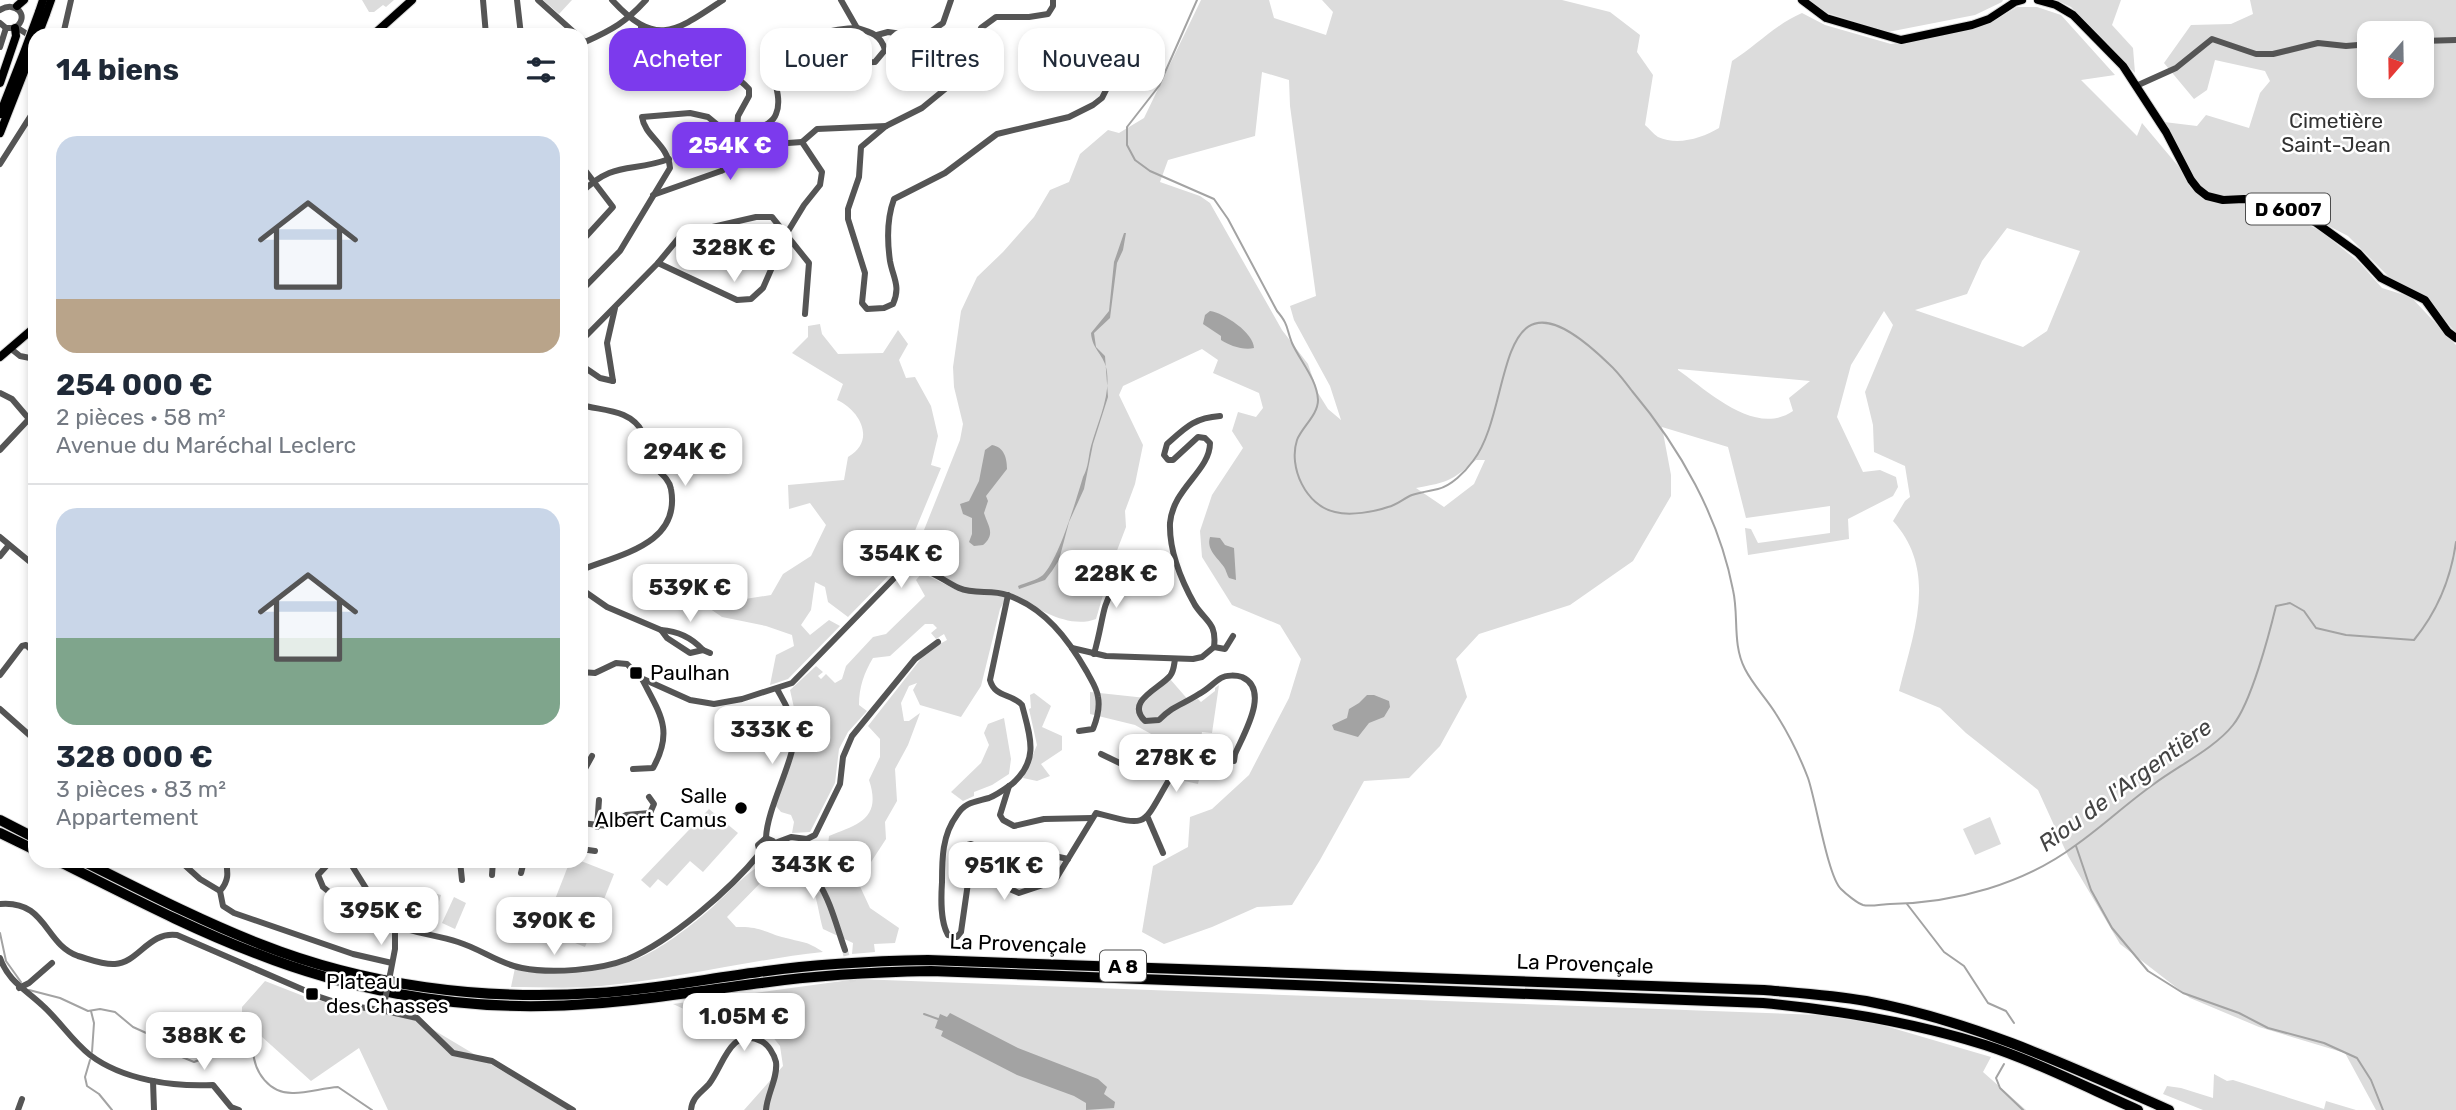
<!DOCTYPE html>
<html lang="fr">
<head>
<meta charset="utf-8">
<style>
  body { margin:0; font-family:Rubik,sans-serif; background:#f2f2f3; color:#1f2937; height:100vh; display:flex; flex-direction:column; font-size:26px; white-space:nowrap }
  * { box-sizing:border-box; margin:0 }
  p { font-size:23px; color:#747a83 }
  .icon { flex:none; width:38px; height:38px; fill:none; stroke:currentColor; stroke-width:2; stroke-linecap:round; stroke-linejoin:round }
  .map { position:relative; flex:1; overflow:hidden }
  .details { position:absolute; left:28px; top:28px; width:560px; height:840px; display:flex; flex-direction:column; background:#fff; border-radius:21px; box-shadow:0 4px 10px #0003 }
  .details>* { flex:none }
  .guide { position:absolute; left:609px; top:28px; width:665px; height:63px; display:flex; gap:14px }
  .needle { width:46px; rotate:200deg }
  .buttons { position:absolute; left:2357px; top:21px; display:grid; gap:14px }
  .buttons a { display:grid; place-items:center; width:77px; height:77px; border-radius:14px; background:#fff; box-shadow:0 4px 10px #0003; font-size:35px }
  .price { position:absolute; translate:-50% -60px; padding:0 16px; border-radius:14px; background:#fff; color:#222; font-size:23px; line-height:46px; filter:drop-shadow(0 2px 4px #0008) }
  .price::after { content:''; position:absolute; left:50%; top:42px; width:21px; height:16px; margin-left:-10px; background:inherit; clip-path:polygon(0 0,100% 0,50% 100%) }
  .price.on { background:#7c3aed; color:#fff }
  ul { padding:0; list-style:none }
  li { display:grid; align-content:center; gap:14px; height:371px; padding:0 28px }
  li+li { border-top:2px solid #e0e1e3 }
  li span { display:grid; place-items:center; height:217px; border-radius:21px; color:#555 }
  li>.icon { margin-inline-start:auto }
  span .icon { width:126px; height:126px; fill:#fffc; stroke-width:1 }
  li b { font-size:30px }
  h2 { display:flex; justify-content:space-between; align-items:center; height:84px; padding:0 28px; font-size:30px }
  .chip { padding:0 24px; border-radius:21px; background:#fff; box-shadow:0 4px 10px #0003; font-size:24px; line-height:63px }
  .chip.on { background:#7c3aed; color:#fff }
  .map>svg:first-child { display:block }
  .green { fill:#dcdcdc; fill-rule:evenodd }
  .water { fill:#a3a3a3 }
  .lines { fill:none; stroke-linecap:round; stroke-linejoin:round }
  .stream { stroke:#a3a3a3; stroke-width:2 }
  .minor-tunnel { stroke:#d9d9d9; stroke-width:6; stroke-dasharray:6 3; stroke-linecap:butt }
  .major-casing { stroke:#dbdbdb; stroke-width:10 }
  .highway-casing { stroke:#dbdbdb; stroke-width:12 }
  .minor { stroke:#555; stroke-width:6 }
  .major { stroke:#000; stroke-width:8 }
  .highway { stroke:#000; stroke-width:10 }
  .major-bridge-casing { stroke:#dbdbdb; stroke-width:10; stroke-linecap:butt }
  .minor-bridge { stroke:#555; stroke-width:6 }
  .major-bridge { stroke:#000; stroke-width:8 }
  .poi-dot { fill:#000; stroke:#fff; stroke-width:2.5 }
  .labels { text-anchor:middle; stroke-width:5; stroke-linejoin:round; paint-order:stroke }
  .shield { fill:#fff; stroke:#4c4c4c; stroke-width:2 }
  .shield-label { font-size:19px; font-weight:bold; fill:#000 }
  .park-label { font-size:21px; fill:#333; stroke:#fff }
  .poi-label { font-size:21px; fill:#000; stroke:#fff; text-anchor:start }
  .street-label { font-size:21px; fill:#000; stroke:#fff }
  .water-label { font-size:23px; font-style:italic; fill:#444; stroke:#fff }
</style>
</head>
<body>
<div class="map">
<svg width="2456" height="1110" viewBox="0 0 2456 1110">
  <rect width="100%" height="100%" fill="#fff"/>
  <g class="green">
    <polygon points="362,0 394,0 386,7 383,5 374,12 369,12"/>
    <polygon points="543,0 572,0 559,14"/>
    <path d="M1201,0H1269L1274,18L1326,35L1333,12L1322,0H1562L1610,12L1640,35L1637,52L1653,75L1645,125C1649,128 1653,134 1658,137C1678,146 1702,138 1719,128L1732,61C1756,46 1776,24 1802,13L1825,25L1891,44L1966,31L1991,23L2017,7H2037L2061,15L2115,75L2081,80L2137,136L2142,123L2205,198L2223,203H2257L2282,210L2322,232L2359,262L2382,288L2411,297L2456,345V1110H2376L2345,1053L2259,1027L2190,998L2120,944L2068,856L2038,790L1966,733L1940,708L1899,691C1913,633 1939,572 1893,521L1905,501L1910,497L1905,466L1874,452L1873,425L1865,392L1893,325L1884,311L1851,365L1837,417L1863,472L1880,470L1896,477L1898,487L1893,496L1848,519L1849,539L1748,555L1745,528L1751,529L1758,543L1830,533V506L1746,518L1728,447L1662,427L1671,475V496L1633,561L1570,605L1479,634L1456,659L1467,697L1440,746L1409,778L1364,781L1320,860L1292,905L1257,907L1212,927L1164,944L1142,932L1153,866L1188,847L1190,817L1212,809L1249,775L1289,698L1301,659L1280,625L1232,605L1202,557L1200,531L1212,495L1243,448L1232,431L1238,412L1256,417L1263,408L1259,393L1213,373L1218,360L1202,349L1123,386L1119,395L1143,445L1135,484L1125,511L1126,527L1113,561L1096,619C1067,630 1034,606 1009,593L1000,609L981,686L961,717L920,705L913,690L917,683L909,686L901,703L904,721H909L920,713L908,745L895,769L897,801L885,822L886,839L858,882L870,908L899,928L895,943L874,944L875,952L852,954L853,943L823,929C813,889 818,873 771,872L727,917L736,927C762,926 764,933 786,938C804,943 807,941 823,952C749,960 676,979 601,986C572,989 541,987 511,987L515,968C556,974 597,975 637,959C661,949 688,928 708,911C729,893 766,848 796,853C806,854 817,860 826,864L829,836C858,824 882,819 869,780L880,757V739L868,726L927,651L947,640L944,634L936,639L931,633L937,628L933,624H925L890,656L873,658C864,673 859,687 859,705L867,711L848,732L839,749L835,783L810,832L792,833L794,822L791,815L781,812L775,805L797,746L799,730L790,690L816,666L823,672L818,676L821,679L826,674L835,683L842,679L846,666L873,637L886,634L925,596L916,580L922,573L957,590L929,571L920,540L960,440L963,424L954,387L953,367L961,311L977,277L1003,252L1034,217L1050,190L1069,182L1080,154L1108,130L1119,133L1144,118ZM1262,72L1289,80L1290,106L1316,296L1290,306L1294,320L1330,386L1341,420L1328,409L1318,393L1308,364L1282,330L1210,203L1200,196L1160,182L1168,160L1255,136ZM2007,228L2080,251L2047,331L2023,347L1915,310L1967,294L1982,261ZM1678,370V369L1810,381L1789,398L1793,411C1755,437 1708,391 1678,370ZM1476,460H1485L1474,484L1444,507L1416,488C1448,482 1450,482 1476,460Z"/>
    <polygon points="1810,0 2003,0 2002,2 1975,15 1888,32 1824,12"/>
    <polygon points="2056,0 2121,0 2112,25 2133,48 2135,73 2071,7"/>
    <path d="M2250,0H2456V333L2425,296L2395,283L2348,236L2298,210L2269,201L2219,197L2206,191L2192,175L2164,122L2197,126L2206,115L2249,128L2260,93L2270,81L2265,71L2215,60L2207,90L2194,99L2164,63L2191,25L2231,24L2253,14ZM2370,33H2422V86H2370Z"/>
    <path d="M820,324L822,334L838,354L883,353L898,330L908,344L899,360L906,378L915,377L931,406L938,436L931,465L941,468L902,562L848,617L828,602L825,587L815,582L811,610L801,625L810,635L829,620L840,626L788,679L770,685L776,655L794,646L792,635L766,626L722,617L684,591L713,592L745,599L771,595L783,574L811,556L826,525L810,503L789,509L788,485L844,480L848,457C876,441 861,411 837,400L843,384L792,353L808,337V326Z"/>
    <polygon points="1170,679 1190,702 1198,699 1201,702 1215,691 1215,688 1219,685 1212,733 1202,732 1196,773 1200,775 1198,784 1180,780 1179,772 1172,769 1180,750 1135,725 1090,714 1090,692 1146,698"/>
    <polygon points="1034,693 1051,706 1042,727 1062,736 1062,750 1041,764 1050,776 1037,781 1023,778 1037,745 1029,709 1031,708 1030,695"/>
    <polygon points="1004,718 1011,759 1009,774 992,785 974,792 974,796 963,801 951,792 981,763 989,745 984,733 988,724"/>
    <polygon points="709,809 738,833 703,872 690,861 667,886 658,879 650,888 641,880"/>
    <polygon points="1990,817 2001,844 1975,855 1963,829"/>
    <polygon points="570,861 581,861 614,874 585,947 543,930"/>
    <polygon points="427,891 441,895 434,920 421,916"/>
    <polygon points="454,897 466,903 455,929 442,923"/>
    <polygon points="857,979 1821,1015 1882,1025 1991,1057 1983,1072 2026,1110 744,1110 783,1066 780,1046 768,1031 744,1030 723,1027 673,1004"/>
    <polygon points="265,981 311,999 417,1020 568,1110 388,1110 359,1048 311,1081 242,1019 242,1007"/>
    <polygon points="2214,1074 2227,1081 2233,1080 2324,1109 2326,1101 2356,1110 2203,1110 2163,1094 2167,1086 2181,1088 2213,1098"/>
  </g>
  <g class="water">
    <path d="M1124,233H1126L1123,250L1117,263L1110,318L1094,333L1096,347L1105,356L1108,397L1093,444L1084,489L1069,522L1059,560L1052,571L1045,580L1019,589L1018,586C1025,583 1037,580 1043,575C1059,559 1076,500 1083,477C1089,466 1088,457 1091,446C1098,421 1110,398 1107,372C1105,355 1092,350 1091,333L1109,311L1114,262Z"/>
    <path d="M1210,311C1224,313 1254,333 1254,348C1244,351 1228,345 1221,340V336L1203,324L1205,315Z"/>
    <path d="M992,445C1004,447 1007,458 1007,469L986,496L988,501L984,513C988,526 996,534 983,545L974,546L969,542L972,534V518L963,514L960,504L969,501L979,481L985,450Z"/>
    <path d="M1210,537L1220,538L1225,545L1234,548L1236,580L1229,578C1227,575 1226,570 1224,567C1218,558 1206,550 1210,537Z"/>
    <polygon points="1367,695 1374,695 1389,701 1390,707 1384,717 1369,723 1358,737 1334,730 1332,725 1347,718 1349,709 1359,703"/>
    <polygon points="950,1013 1018,1048 1098,1079 1107,1087 1104,1094 1115,1102 1114,1108 1086,1110 1086,1103 1074,1096 1017,1075 941,1036 943,1031 935,1028 940,1014 947,1017"/>
  </g>
  <g class="lines">
    <g class="stream">
      <path d="M1197,0L1159,86L1127,127V145L1135,160L1150,171L1214,199L1228,219L1277,311C1289,325 1286,328 1292,343C1300,361 1317,379 1318,400C1318,415 1302,427 1297,440C1288,467 1306,506 1335,512C1350,516 1374,512 1388,507C1397,505 1404,498 1412,495C1421,492 1429,491 1438,489C1451,486 1465,472 1473,461C1516,406 1490,248 1609,364C1618,372 1625,382 1632,391C1680,448 1719,517 1733,590C1739,616 1732,644 1745,669C1753,685 1767,699 1776,714C1788,733 1800,757 1808,778C1816,801 1828,877 1841,889C1846,894 1857,903 1863,905C1870,907 1883,904 1890,904C1955,903 2024,884 2076,845C2103,826 2127,803 2154,784C2178,766 2215,748 2233,725C2251,703 2269,635 2276,606L2290,603L2304,611L2316,628L2346,635L2414,640C2437,612 2451,578 2456,542"/>
      <polyline points="2076,846 2091,890 2112,928 2148,971 2183,993 2239,1013 2268,1028 2324,1043 2357,1058 2371,1080 2383,1110"/>
      <polyline points="1907,904 1944,952 1964,966 1988,1003 2006,1011 2014,1023"/>
      <polyline points="0,933 6,961 21,982"/>
      <path d="M29,990L60,998L88,1011L100,1009L115,1012L133,1027L155,1037L182,1057L194,1062C211,1056 235,1040 253,1050C254,1072 269,1094 294,1093C308,1093 323,1088 338,1087L372,1110"/>
      <polyline points="91,1011 94,1023 92,1052"/>
      <polyline points="924,1014 938,1019"/>
      <polyline points="90,1060 85,1077 87,1086 99,1094 112,1110"/>
      <polyline points="2004,1064 1996,1078 2000,1088 2023,1110"/>
    </g>
    <polyline class="minor-tunnel" points="845,950 853,982"/>
    <defs>
      <g id="major">
        <polyline points="1802,0 1826,18 1901,40 1972,25 1989,19 2015,2 2022,0"/>
        <polyline points="2038,0 2056,5 2073,15 2123,66 2166,132 2191,180 2198,189 2207,196 2223,200 2244,199 2268,202 2315,222 2358,253 2381,278 2425,300 2448,332 2456,338"/>
        <polyline points="17,6 24,0"/>
        <polyline points="39,12 43,0"/>
        <polyline points="46,14 51,0"/>
        <polyline points="373,35 412,0"/>
        <polyline points="0,83 16,36 15,28"/>
        <polyline points="0,114 25,50"/>
        <polyline points="0,133 35,44"/>
        <polyline points="0,357 35,327"/>
      </g>
      <g id="highway">
        <polyline points="0,820 35,838"/>
        <polyline points="0,833 35,850"/>
        <path d="M58,861C123,893 187,927 255,953C346,989 447,1008 545,1006C618,1005 690,992 761,983C818,975 874,972 931,971L1763,1003C1839,1010 1912,1022 1985,1045C2037,1062 2088,1088 2138,1110"/>
        <path d="M83,861C141,890 199,920 260,944C366,986 483,1001 597,993C651,990 705,979 759,972C815,964 871,961 928,960L1764,990C1798,993 1832,995 1866,1001C1973,1021 2070,1066 2169,1110"/>
      </g>
    </defs>
    <use href="#major" class="major-casing"/>
    <use href="#highway" class="highway-casing"/>
    <g class="minor">
      <polyline points="483,0 486,35"/>
      <polyline points="517,0 521,35"/>
      <polyline points="538,0 577,35"/>
      <path d="M612,0C656,48 675,32 723,0"/>
      <path d="M841,0L857,28C871,32 881,35 885,50L875,62L844,63"/>
      <path d="M1053,0V6L1048,14L1029,17H996L981,28L966,72L922,108L886,126L861,147L859,177L848,209V219L865,273L862,303L867,309L884,308L893,304C901,286 893,278 890,261C887,240 887,218 894,199L945,173L997,134L1069,117L1093,105L1102,98L1110,82L1122,78L1136,81"/>
      <path d="M0,10C15,0 31,16 15,28H6L0,23"/>
      <polyline points="16,27 35,39"/>
      <path d="M641,27C641,34 642,36 646,42C662,68 679,50 702,59C717,64 738,77 749,89V96L738,116L736,140"/>
      <polyline points="63,35 71,0"/>
      <polyline points="877,35 888,32 923,37 943,23 951,0"/>
      <polyline points="581,39 585,42 581,47"/>
      <polyline points="2422,41 2456,40"/>
      <path d="M585,42C612,30 626,22 646,0"/>
      <polyline points="0,47 6,28"/>
      <polyline points="2136,86 2176,68 2212,39 2256,54 2273,54 2318,43 2346,46 2370,44"/>
      <path d="M736,140C746,128 771,129 776,114C783,98 772,76 769,61C764,31 798,39 814,35C829,31 841,28 857,28"/>
      <polyline points="802,142 817,129 886,126"/>
      <polyline points="0,164 35,109"/>
      <polyline points="581,165 613,207 581,242"/>
      <path d="M581,193C614,160 631,173 669,159"/>
      <polyline points="653,195 721,171 774,144 802,142"/>
      <polyline points="658,263 737,300 751,299 763,288 787,233 804,205 820,185 822,172 802,142"/>
      <path d="M581,291L620,251L670,168C668,144 645,137 642,117L690,113L708,117L736,140L735,164"/>
      <polyline points="581,341 658,263 682,234 756,217 772,217 809,263 805,314"/>
      <polyline points="10,348 20,356 35,359"/>
      <polyline points="581,365 600,378 613,381"/>
      <polyline points="613,381 607,343 615,308"/>
      <polyline points="0,393 12,399 35,426"/>
      <path d="M581,405C603,411 631,409 643,433C647,441 644,451 648,459C654,470 669,476 671,489C681,544 621,554 581,570"/>
      <polyline points="0,450 29,419"/>
      <polyline points="0,537 35,566"/>
      <polyline points="0,556 9,545"/>
      <polyline points="581,594 584,591 607,607 661,630 667,638 690,653 703,650 710,653"/>
      <path d="M1008,595L990,680C995,698 1011,693 1022,705C1030,736 1040,760 1012,784C1005,789 997,795 989,798C975,802 965,802 957,815C942,835 942,859 942,882C941,898 940,921 948,935L957,937L961,932L968,883L975,877L984,878L1019,893L1046,884L1057,877L1096,813C1150,827 1141,827 1169,780L1163,773L1130,768L1101,754"/>
      <path d="M661,630C678,631 692,638 703,650"/>
      <polyline points="1214,647 1225,649 1233,636"/>
      <path d="M1072,648L1106,656L1193,659L1202,657L1214,647C1217,623 1206,622 1195,605C1181,580 1169,552 1170,523C1173,488 1210,471 1210,443L1205,438L1198,437L1173,460H1168L1164,455L1167,444C1186,427 1194,418 1220,416"/>
      <path d="M1094,654C1109,602 1096,593 1150,562L1158,565L1163,574"/>
      <path d="M1175,659C1174,665 1174,671 1170,676C1159,689 1125,701 1145,721L1159,720C1174,705 1182,705 1199,694C1207,690 1213,683 1221,678C1226,675 1236,675 1242,677C1271,690 1243,735 1235,754L1234,761"/>
      <path d="M581,672L595,673L616,663L627,664L641,678L690,700L714,704L742,699L792,683L905,567C927,565 941,580 959,588C974,595 992,589 1007,595C1045,608 1068,639 1087,672C1091,680 1097,688 1098,697C1100,707 1097,719 1093,729L1079,731"/>
      <polyline points="0,675 22,646 26,645 35,653"/>
      <polyline points="0,709 35,740"/>
      <path d="M633,769L653,768C674,730 660,714 642,679"/>
      <polyline points="581,776 592,756"/>
      <polyline points="1009,786 1000,815 1003,820 1014,826 1044,819 1092,818"/>
      <polyline points="1148,818 1163,853"/>
      <polyline points="581,823 608,826 626,815 650,813 654,804 649,797"/>
      <polyline points="597,827 599,800"/>
      <path d="M766,838C767,805 800,752 794,725C791,713 783,700 777,689"/>
      <polyline points="775,843 791,837 807,839 815,835 840,784 843,757 852,736 915,659 938,642"/>
      <polyline points="964,846 971,844 1006,857 1041,853 1068,859"/>
      <polyline points="581,849 595,851"/>
      <path d="M776,850C824,866 830,908 845,950"/>
      <polyline points="760,853 769,856 776,850 773,841 766,838"/>
      <polyline points="760,853 758,845 766,838"/>
      <polyline points="180,861 200,879 220,891"/>
      <path d="M226,861C228,873 229,881 220,891L223,906L234,913L353,954L392,963"/>
      <polyline points="331,861 318,875 323,887 343,903 355,919 366,920 379,911"/>
      <path d="M349,861L384,917L391,924C413,933 436,935 458,942C481,949 499,964 522,968C552,974 600,970 628,959C671,941 730,890 760,853"/>
      <polyline points="460,861 462,880"/>
      <polyline points="521,873 524,861"/>
      <polyline points="492,875 493,861"/>
      <path d="M0,904C47,900 44,944 78,956C89,959 103,965 115,964C138,963 149,931 177,935L320,997L344,1005L381,1010L417,1018L453,1053L492,1061L573,1110"/>
      <path d="M0,958C8,981 25,989 42,1005C59,1020 72,1041 90,1055C123,1080 173,1087 213,1085L231,1107L239,1110"/>
      <polyline points="390,975 395,949 395,926"/>
      <polyline points="19,988 29,983 52,963"/>
      <polyline points="153,1081 154,1110"/>
      <polyline points="18,1110 22,1099"/>
      <path d="M691,1110C692,1097 701,1093 709,1084C723,1067 730,1026 761,1041C768,1044 774,1054 776,1062C778,1078 767,1094 766,1110"/>
    </g>
    <use href="#major" class="major"/>
    <use href="#highway" class="highway"/>
    <defs>
      <g id="major-bridge">
        <polyline points="38,35 46,14"/>
        <polyline points="25,50 39,12"/>
      </g>
    </defs>
    <use href="#major-bridge" class="major-bridge-casing"/>
    <polyline class="minor-bridge" points="385,1000 390,975"/>
    <use href="#major-bridge" class="major-bridge"/>
  </g>
  <g class="poi-dot">
    <rect x="629" y="666" width="14" height="14" rx="3.5"/>
    <circle cx="741" cy="808" r="7"/>
    <rect x="305" y="987" width="14" height="14" rx="3.5"/>
  </g>
  <g class="labels">
    <g class="shield">
      <rect x="2246" y="193.5" width="84" height="31" rx="5"/>
      <rect x="1100" y="950.5" width="46" height="31" rx="5"/>
    </g>
    <g class="shield-label">
      <text x="2288" y="216">D 6007</text>
      <text x="1123" y="973">A 8</text>
    </g>
    <g class="park-label">
      <text x="2336" y="128">Cimetière<tspan x="2336" dy="24">Saint-Jean</tspan></text>
    </g>
    <g class="poi-label">
      <text x="650" y="680">Paulhan</text>
      <text x="727" y="803" text-anchor="end">Salle<tspan x="727" dy="24">Albert Camus</tspan></text>
      <text x="326" y="989">Plateau<tspan x="326" dy="24">des Chasses</tspan></text>
    </g>
    <g class="street-label">
      <text transform="translate(1018 944) rotate(2)" y="7">La Provençale</text>
      <text transform="translate(1585 964) rotate(2)" y="7">La Provençale</text>
    </g>
    <g class="water-label">
      <text transform="translate(2125 785) rotate(-36)" y="8">Riou de l'Argentière</text>
    </g>
  </g>
</svg>
<div class="buttons">
<a><svg class="needle" viewBox="-14 -14 28 28"><path d="M0-13l5 13h-10z" fill="#e53935"/><path d="M0 13l5-13h-10z" fill="#747a83"/></svg></a>
</div>
<b class="price on" style="left:730px;top:182px">254K €</b>
<b class="price" style="left:734px;top:284px">328K €</b>
<b class="price" style="left:685px;top:488px">294K €</b>
<b class="price" style="left:901px;top:590px">354K €</b>
<b class="price" style="left:1116px;top:610px">228K €</b>
<b class="price" style="left:690px;top:624px">539K €</b>
<b class="price" style="left:772px;top:766px">333K €</b>
<b class="price" style="left:1176px;top:794px">278K €</b>
<b class="price" style="left:813px;top:901px">343K €</b>
<b class="price" style="left:1004px;top:902px">951K €</b>
<b class="price" style="left:381px;top:947px">395K €</b>
<b class="price" style="left:554px;top:957px">390K €</b>
<b class="price" style="left:744px;top:1053px">1.05M €</b>
<b class="price" style="left:204px;top:1072px">388K €</b>
<div class="guide">
<a class="chip on">Acheter</a>
<a class="chip">Louer</a>
<a class="chip">Filtres</a>
<a class="chip">Nouveau</a>
</div>
<section class="details">
<h2>14 biens<svg class="icon" aria-label="filters" viewBox="0 0 24 24"><path d="M4 7h16M4 17h16"/><circle cx="9" cy="7" r="2"/><circle cx="15" cy="17" r="2"/></svg></h2>
<ul>
<li><span style="background:linear-gradient(#c9d6e8 75%,#b9a48a 0)"><svg class="icon" aria-label="home" viewBox="0 0 24 24"><path d="M3 11l9-7 9 7M6 9v11h12V9"/></svg></span><div><b>254 000 €</b><p>2 pièces · 58 m²</p><p>Avenue du Maréchal Leclerc</p></div></li>
<li><span style="background:linear-gradient(#c9d6e8 60%,#7fa58c 0)"><svg class="icon" aria-label="home" viewBox="0 0 24 24"><path d="M3 11l9-7 9 7M6 9v11h12V9"/></svg></span><div><b>328 000 €</b><p>3 pièces · 83 m²</p><p>Appartement</p></div></li>
</ul>
</section>
</div>
</body>
</html>
